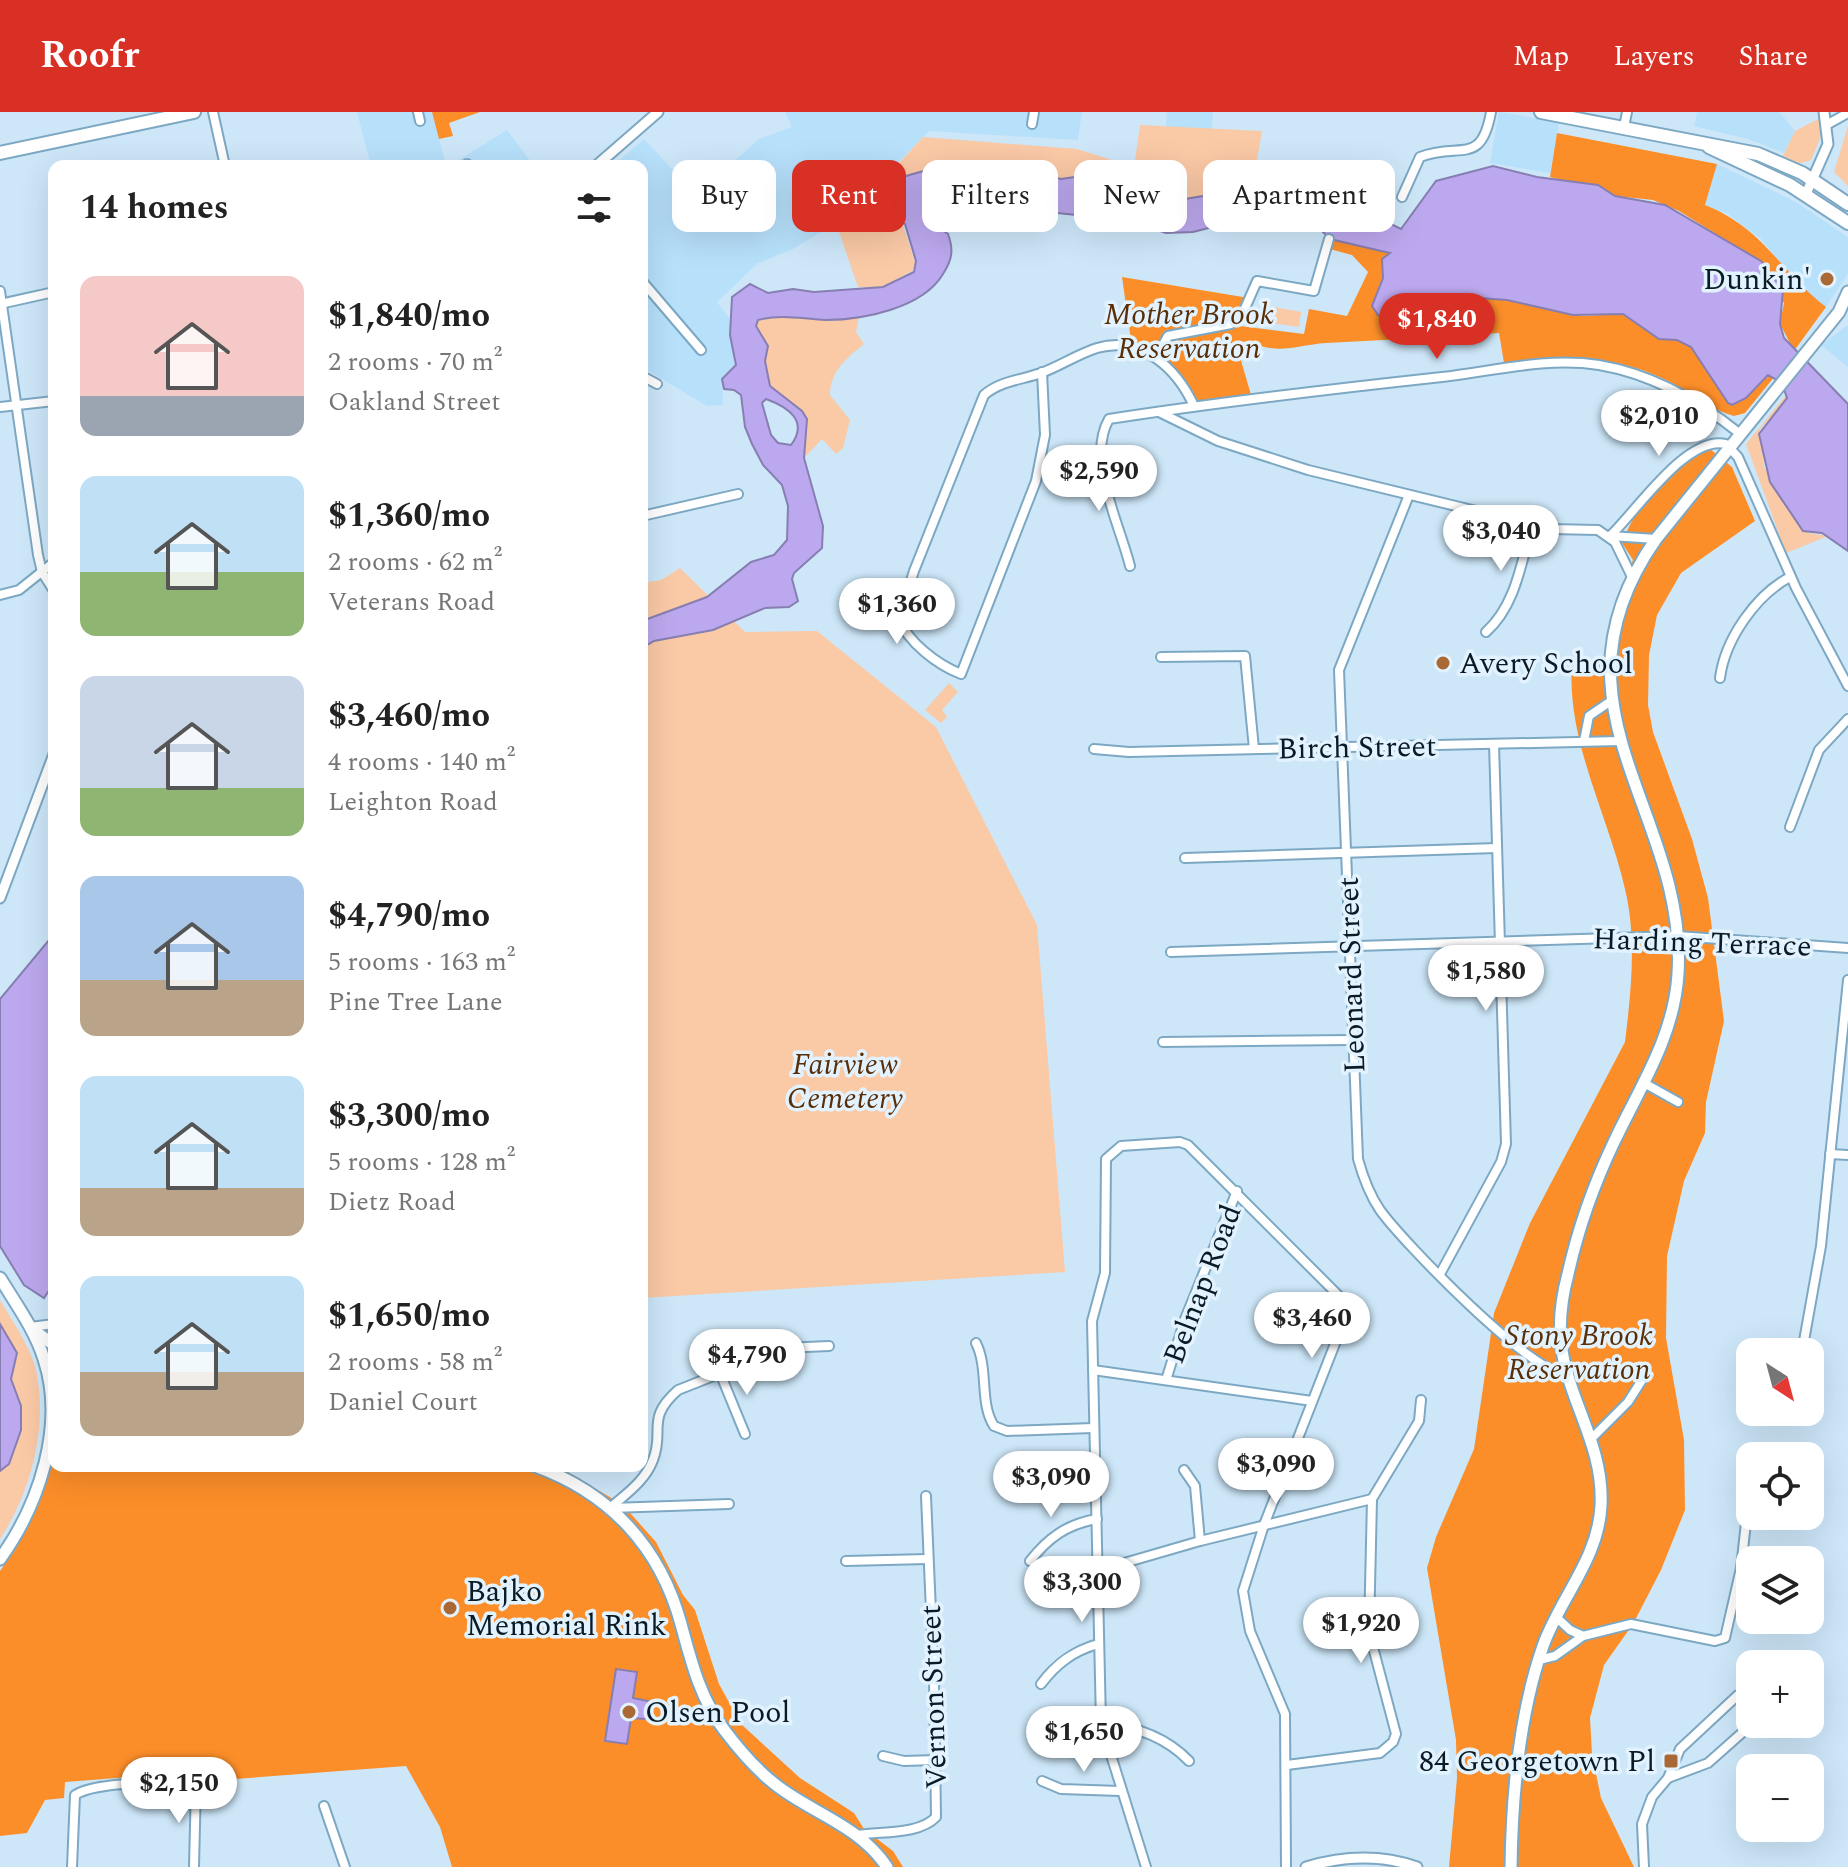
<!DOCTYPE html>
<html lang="en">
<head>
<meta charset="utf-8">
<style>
  body { margin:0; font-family:Spectral,serif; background:#f2f2f2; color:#222; height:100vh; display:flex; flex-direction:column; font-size:30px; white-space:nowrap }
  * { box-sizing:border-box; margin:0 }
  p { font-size:26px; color:#767676 }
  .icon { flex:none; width:44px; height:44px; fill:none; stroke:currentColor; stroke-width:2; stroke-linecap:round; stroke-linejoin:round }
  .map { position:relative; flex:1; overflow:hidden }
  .side { position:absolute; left:48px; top:48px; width:600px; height:1312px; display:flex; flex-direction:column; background:#fff; border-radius:16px; box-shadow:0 8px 32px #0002 }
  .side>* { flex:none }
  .banner { position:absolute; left:672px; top:48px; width:760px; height:72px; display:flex; gap:16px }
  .needle { width:52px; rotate:144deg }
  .tools { position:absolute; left:1736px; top:1226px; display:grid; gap:16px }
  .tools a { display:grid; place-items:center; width:88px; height:88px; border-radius:16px; background:#fff; box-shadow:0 8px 32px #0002; font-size:40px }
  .price { position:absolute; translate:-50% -68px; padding:0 18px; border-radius:28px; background:#fff; color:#222; font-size:26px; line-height:52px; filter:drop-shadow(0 2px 4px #0008) }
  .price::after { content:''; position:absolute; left:50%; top:48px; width:24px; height:18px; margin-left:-12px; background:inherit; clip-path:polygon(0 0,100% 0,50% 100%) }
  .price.selected { background:#d93025; color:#fff }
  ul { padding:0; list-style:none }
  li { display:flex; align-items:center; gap:24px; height:200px; padding:0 32px }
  li span { display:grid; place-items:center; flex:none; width:224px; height:160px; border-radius:16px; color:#555 }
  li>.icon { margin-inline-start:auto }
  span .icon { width:96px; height:96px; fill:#fffc; stroke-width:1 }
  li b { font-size:34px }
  h2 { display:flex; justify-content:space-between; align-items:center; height:96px; padding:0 32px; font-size:34px }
  .chip { padding:0 28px; border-radius:16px; background:#fff; box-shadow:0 8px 32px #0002; font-size:28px; line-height:72px }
  .chip.selected { background:#d93025; color:#fff }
  header { display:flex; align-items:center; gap:48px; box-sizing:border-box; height:112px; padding:0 40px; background:#d93025; color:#fff }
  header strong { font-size:38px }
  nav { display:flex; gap:44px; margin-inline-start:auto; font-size:28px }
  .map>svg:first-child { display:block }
  .built { fill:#b7e0fb }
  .green { fill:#fac9a6 }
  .forest { fill:#fc8e29 }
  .water { fill:#bca8ee; stroke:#877eb2; stroke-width:2; fill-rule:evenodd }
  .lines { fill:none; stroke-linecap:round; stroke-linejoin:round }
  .minor-casing { stroke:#7da8c3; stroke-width:12 }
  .tertiary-casing { stroke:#7da8c3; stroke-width:13 }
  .secondary-casing { stroke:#7da8c3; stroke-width:15 }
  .primary-casing { stroke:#7da8c3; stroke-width:16 }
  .minor { stroke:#fff; stroke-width:8 }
  .tertiary { stroke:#fff; stroke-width:9 }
  .secondary { stroke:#fff; stroke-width:11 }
  .primary { stroke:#fff; stroke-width:12 }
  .poi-dot { fill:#aa6934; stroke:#e2f3ff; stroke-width:3 }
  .labels { text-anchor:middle; stroke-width:7; stroke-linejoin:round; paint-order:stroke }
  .poi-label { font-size:30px; fill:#0a1b25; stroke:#e2f3ff; text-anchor:start }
  .park-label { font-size:30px; font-style:italic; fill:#5a2f08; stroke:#e2f3ff }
  .street-label { font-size:30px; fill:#0a1b25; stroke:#e2f3ff }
</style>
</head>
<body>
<header>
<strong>Roofr</strong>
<nav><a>Map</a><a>Layers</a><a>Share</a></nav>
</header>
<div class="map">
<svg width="1848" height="1755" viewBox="0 0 1848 1755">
  <rect width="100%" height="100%" fill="#cde7f9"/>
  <g class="built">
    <polygon points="357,0 432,0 446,54 371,54"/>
    <polygon points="785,0 1082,0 1078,28 929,19 840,109 791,138 758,151 717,190 729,206 736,253 722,267 723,293 707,294 642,255 642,54 613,54 644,27 696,83 759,27 792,15"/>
    <polygon points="1167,0 1213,0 1211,23 1165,22"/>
    <polygon points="1499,0 1559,10 1550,61 1490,51"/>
    <polygon points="1697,0 1779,0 1795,19 1784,41 1748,27 1694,14"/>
    <polygon points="507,18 534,54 461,54 457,49"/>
    <polygon points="1717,52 1796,90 1848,125 1848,162 1826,195 1802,177 1761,127 1728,102 1705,93"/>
    <polygon points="1848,213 1848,255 1821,233"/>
  </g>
  <g class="green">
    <polygon points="1820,6 1821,24 1811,48 1798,52 1782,46 1795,19"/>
    <polygon points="1140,13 1262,19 1256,54 1266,64 1220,73 1203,84 1179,88 1088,63 1061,67 1040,60 1001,58 990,62 927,58 906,64 902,110 917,156 883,175 858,175 838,117 923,25 1077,37 1134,55"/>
    <polygon points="1848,14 1848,74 1834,60"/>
    <polygon points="1268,194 1301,200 1299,215 1265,210"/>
    <path d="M777,204L823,208L859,205L856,220L864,232C847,246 830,259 830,283L850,308L843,336L836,342L822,327L804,346C808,280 801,314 770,274L765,249L768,234L756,214L758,209Z"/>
    <polygon points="1787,282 1786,289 1760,317 1764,355 1799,414 1808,421 1828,424 1786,441 1746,332"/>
    <polygon points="680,456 745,520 817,519 936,615 1037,813 1065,1160 642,1186 642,471 661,468"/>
    <polygon points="949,571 958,580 942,598 947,605 941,611 925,598"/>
    <path d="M0,1188C12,1209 28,1231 35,1254C49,1312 32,1378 0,1427Z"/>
  </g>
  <g class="forest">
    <polygon points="432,0 480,0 449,11 453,24 439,27"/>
    <path d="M1557,21L1717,52L1705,93C1765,117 1779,159 1826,195L1794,239L1780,212L1784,191L1742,138L1679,99L1653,88L1615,84L1598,73H1580L1550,65Z"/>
    <path d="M1330,127L1391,141L1372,194L1383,208L1404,207L1427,188L1452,184L1507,188L1582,204L1622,202L1659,227L1677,228L1691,235L1728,291L1732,293C1745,286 1761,262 1775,264L1745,301L1734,304C1711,298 1690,280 1668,269C1615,242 1561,244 1504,251L1499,221C1442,225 1384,228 1326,231C1297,233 1277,244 1249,229L1237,235L1252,286L1194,294L1177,264L1132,235L1122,165L1249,186L1232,213L1304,222L1309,197L1347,204L1368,160L1352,143L1326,136Z"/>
    <path d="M1710,337L1732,355L1755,409L1681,461L1657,503L1649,543L1648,593L1653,620L1692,727L1708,786L1724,909L1706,990L1705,1021L1684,1069L1667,1144L1666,1226L1684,1328L1685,1398L1661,1458L1633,1512L1604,1553L1590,1606L1592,1642L1601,1686L1634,1755H1449L1457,1666L1456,1628L1427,1456L1436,1425L1474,1337L1494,1201L1530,1111L1625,930C1631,880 1637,827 1625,777C1608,702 1566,629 1572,550L1606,552L1616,487L1633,448L1622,431C1635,393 1674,353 1710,337Z"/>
    <path d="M54,1335V1354H558L623,1393L656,1430L683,1483L695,1498L719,1572L741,1612L800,1666L854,1701L864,1717L893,1739L903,1755H452L440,1715L406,1654L209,1669L208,1659L65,1670L64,1686L45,1688L27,1721L0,1724V1459C26,1424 45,1378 54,1335Z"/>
  </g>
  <g class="water">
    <path d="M1304,52L1375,61L1372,71L1302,63L1281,76L1278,91L1345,106L1385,109L1401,117L1436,69L1493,54L1537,65L1598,73L1615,84L1665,93L1761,149L1783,177L1780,212L1784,226L1848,292V439L1822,421L1803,419L1770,370L1759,322L1787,286L1782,271L1768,263L1746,286L1732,293L1728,291L1691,235L1677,228L1659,227L1623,202L1573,203L1507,188L1452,184L1427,188L1410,206L1389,209L1378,203L1372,194L1383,166L1382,147L1390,141L1330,127L1316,113L1240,108L1193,120L1166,121L1142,113L1086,104L942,89L923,99L930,110L948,122C954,138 952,148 943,162C923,196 863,208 826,208C803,207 781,202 758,208L756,214L768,234L765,249L770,274L802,299L807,307L804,346L823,414L822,436L794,461L792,467L798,489L789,495L765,496L713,518L654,529L642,536V509L707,485L751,450L774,443L787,428L788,394L782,373L763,353L752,332L745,315L741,283L734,278L724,277L722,267L736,253L730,223L732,185L750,172L768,181L793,177L814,180L883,175L914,160L916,149L905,112L893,105L890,90L897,72L906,64L927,58L990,62L1012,55L1061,67L1088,63L1179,88L1203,84L1220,73L1258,68L1279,57ZM766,287C788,295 809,309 791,333L778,331L771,323L762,291Z"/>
    <polygon points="54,822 54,1171 44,1186 24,1173 0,1134 0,887"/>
    <polygon points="0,1212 17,1241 11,1267 21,1294 21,1318 9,1352 0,1359"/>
    <polygon points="616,1557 637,1560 633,1586 648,1589 646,1607 631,1606 627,1632 605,1629"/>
  </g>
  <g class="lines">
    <defs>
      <g id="minor">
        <polyline points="213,0 225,54"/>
        <polyline points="418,0 420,9"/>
        <polyline points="1032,12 1034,0"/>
        <polyline points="1828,12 1848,1"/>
        <polyline points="1624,15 1627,0"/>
        <polyline points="467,52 469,54"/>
        <path d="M1402,85L1420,45C1459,29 1481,56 1491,0"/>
        <polyline points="642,169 701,238"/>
        <polyline points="0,179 38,443 42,460 54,479"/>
        <polyline points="0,192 54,180"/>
        <polyline points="1156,245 1168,224 1231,212 1242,203 1257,169 1314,179 1329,127"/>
        <path d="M1042,260L1045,323L1036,369L961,562C938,553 907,530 899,506L914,459L984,283C1000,269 1021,268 1041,261C1060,254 1078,242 1097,236C1142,223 1177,257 1194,294"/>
        <polyline points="642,264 657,272"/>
        <polyline points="0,295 54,289"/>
        <polyline points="1159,300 1218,329 1308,358 1550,417 1598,418 1615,430 1632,465"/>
        <path d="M1409,383L1339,558L1358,1047C1363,1065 1369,1082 1380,1098C1401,1128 1537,1269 1569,1262"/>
        <polyline points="642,404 738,382"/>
        <path d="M1610,424C1636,400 1687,322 1726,332L1738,345L1796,476L1848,574"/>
        <polyline points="1610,424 1656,427"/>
        <path d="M1130,454C1119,410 1086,347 1109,307C1220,290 1331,277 1442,265C1494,259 1546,245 1599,253C1652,262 1698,288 1739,321"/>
        <polyline points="0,483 19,478 54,450"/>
        <path d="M1486,520C1516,493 1521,451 1532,413"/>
        <polyline points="1161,545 1245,544 1254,637"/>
        <path d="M1720,566C1725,527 1756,483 1790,465"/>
        <polyline points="1584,629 1589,604 1611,589"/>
        <polyline points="1094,637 1129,640 1619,629"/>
        <polyline points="1790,715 1819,638 1848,607"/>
        <polyline points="1185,746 1497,736"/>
        <polyline points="1171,840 1677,824 1848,836"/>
        <polyline points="1163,930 1353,928"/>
        <polyline points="1644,971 1678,990"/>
        <polyline points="1830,1042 1848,1043"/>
        <polyline points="1440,1162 1501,1050 1506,1032 1494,632"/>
        <polyline points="30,1215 54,1212"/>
        <path d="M976,1231C989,1257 979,1291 994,1314L1007,1319L1093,1316"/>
        <polyline points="1802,1240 1821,1134 1848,868"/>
        <polyline points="1093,1258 1312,1289"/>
        <polyline points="720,1261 745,1322"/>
        <polyline points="1167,1265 1185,1207 1237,1079"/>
        <polyline points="1592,1326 1628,1290 1642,1268"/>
        <polyline points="1184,1358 1195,1374 1200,1429"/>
        <path d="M610,1396C627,1381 645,1369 653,1348C665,1318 645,1307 678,1278L784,1236L829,1234"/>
        <polyline points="611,1396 729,1392"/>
        <polyline points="846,1449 928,1447"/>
        <path d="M1030,1449C1048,1426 1067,1412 1097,1407"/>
        <polyline points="1100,1458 1200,1429 1372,1387 1419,1309 1421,1288"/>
        <polyline points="1583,1524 1631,1512 1715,1529 1725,1526 1741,1456 1750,1374"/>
        <polyline points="1539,1548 1555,1544 1583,1524 1570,1518 1556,1505"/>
        <path d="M1041,1572C1056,1552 1073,1539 1098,1532"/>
        <path d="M1101,1611C1134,1614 1166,1625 1189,1649"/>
        <polyline points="883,1644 904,1649 936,1648"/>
        <polyline points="1287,1653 1380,1641 1393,1630 1396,1622 1369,1520 1372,1387"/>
        <polyline points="1668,1666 1708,1651 1752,1612"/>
        <polyline points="1042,1669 1061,1677 1120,1679"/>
        <polyline points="324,1694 345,1755"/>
        <path d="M858,1723C881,1719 919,1723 936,1705L934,1569L926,1384"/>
        <path d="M72,1755L75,1683C97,1669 169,1670 196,1671L194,1755"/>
        <polyline points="1146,1755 1101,1611 1092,1209 1105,1161 1106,1047 1121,1034 1180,1030 1188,1033 1340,1185 1347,1201 1264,1413 1243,1479 1250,1519 1285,1602 1286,1755"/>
        <polyline points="1644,1755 1642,1712 1652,1685 1668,1666 1680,1637 1738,1583 1750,1587"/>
      </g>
      <g id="tertiary">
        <polyline points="596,54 658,0"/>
        <polyline points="1806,82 1828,32 1824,0"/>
        <polyline points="0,786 54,642"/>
        <path d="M1306,1755C1343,1744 1380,1742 1417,1755"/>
      </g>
      <g id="secondary">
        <path d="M0,1166C16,1192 35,1218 44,1247C66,1313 39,1393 0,1447"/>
        <polyline points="32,1217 54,1233"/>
        <path d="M535,1354C610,1381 660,1435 681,1512C691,1549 701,1589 725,1619C741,1640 759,1661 780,1676C817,1703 860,1715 887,1755"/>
        <path d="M1511,1755C1512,1683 1519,1603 1543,1534C1560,1486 1599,1446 1601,1393C1604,1333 1567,1287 1561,1231C1559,1208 1562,1184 1568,1162C1578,1117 1594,1072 1614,1030C1640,975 1674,925 1678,862C1688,700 1538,595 1656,427L1839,200L1848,180"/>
      </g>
      <g id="primary">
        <polyline points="1541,0 1758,42 1802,61 1848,92"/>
        <polyline points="1709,35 1790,73 1848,111"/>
        <polyline points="0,41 194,0"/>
      </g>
    </defs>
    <use href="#minor" class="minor-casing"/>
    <use href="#tertiary" class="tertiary-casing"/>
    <use href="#secondary" class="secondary-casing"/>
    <use href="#primary" class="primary-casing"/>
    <use href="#minor" class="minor"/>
    <use href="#tertiary" class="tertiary"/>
    <use href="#secondary" class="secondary"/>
    <use href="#primary" class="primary"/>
  </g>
  <g class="poi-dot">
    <circle cx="1827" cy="167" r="8"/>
    <circle cx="1443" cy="551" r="8"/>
    <circle cx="450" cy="1496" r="8"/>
    <circle cx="629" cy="1600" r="8"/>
    <rect x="1663" y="1641" width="16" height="16" rx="4"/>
  </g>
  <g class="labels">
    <g class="poi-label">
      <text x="1811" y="177" text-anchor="end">Dunkin'</text>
      <text x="1459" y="561">Avery School</text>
      <text x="466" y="1489">Bajko<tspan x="466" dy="34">Memorial Rink</tspan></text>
      <text x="645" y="1610">Olsen Pool</text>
      <text x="1655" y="1659" text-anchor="end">84 Georgetown Pl</text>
    </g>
    <g class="park-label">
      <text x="1189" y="212">Mother Brook<tspan x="1189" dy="34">Reservation</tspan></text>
      <text x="845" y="962">Fairview<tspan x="845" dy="34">Cemetery</tspan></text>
      <text x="1579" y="1233">Stony Brook<tspan x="1579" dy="34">Reservation</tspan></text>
    </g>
    <g class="street-label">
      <text transform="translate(1357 635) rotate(-1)" y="10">Birch Street</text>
      <text transform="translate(1702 830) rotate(2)" y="10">Harding Terrace</text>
      <text transform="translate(1351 863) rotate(-92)" y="10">Leonard Street</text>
      <text transform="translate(1202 1172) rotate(-69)" y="10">Belnap Road</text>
      <text transform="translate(933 1585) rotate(-92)" y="10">Vernon Street</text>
    </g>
  </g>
</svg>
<div class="tools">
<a><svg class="needle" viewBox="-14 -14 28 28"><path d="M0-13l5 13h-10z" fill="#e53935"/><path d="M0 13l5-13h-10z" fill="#767676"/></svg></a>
<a><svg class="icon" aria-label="locate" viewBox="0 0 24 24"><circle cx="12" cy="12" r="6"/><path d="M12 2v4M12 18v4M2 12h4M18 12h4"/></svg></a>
<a><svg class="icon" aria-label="layers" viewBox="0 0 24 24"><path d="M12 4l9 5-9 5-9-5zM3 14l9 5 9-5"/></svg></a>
<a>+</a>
<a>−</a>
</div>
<b class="price selected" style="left:1437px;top:249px">$1,840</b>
<b class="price" style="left:1659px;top:346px">$2,010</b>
<b class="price" style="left:1099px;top:401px">$2,590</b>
<b class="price" style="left:1501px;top:461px">$3,040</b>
<b class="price" style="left:897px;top:534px">$1,360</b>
<b class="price" style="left:1486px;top:901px">$1,580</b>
<b class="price" style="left:1312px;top:1248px">$3,460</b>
<b class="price" style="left:747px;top:1285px">$4,790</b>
<b class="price" style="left:1276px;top:1394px">$3,090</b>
<b class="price" style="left:1051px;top:1407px">$3,090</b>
<b class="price" style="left:1082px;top:1512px">$3,300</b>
<b class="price" style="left:1361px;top:1553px">$1,920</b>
<b class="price" style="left:1084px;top:1662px">$1,650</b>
<b class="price" style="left:179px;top:1713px">$2,150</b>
<div class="banner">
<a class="chip">Buy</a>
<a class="chip selected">Rent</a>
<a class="chip">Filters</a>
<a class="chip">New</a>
<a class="chip">Apartment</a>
</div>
<section class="side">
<h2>14 homes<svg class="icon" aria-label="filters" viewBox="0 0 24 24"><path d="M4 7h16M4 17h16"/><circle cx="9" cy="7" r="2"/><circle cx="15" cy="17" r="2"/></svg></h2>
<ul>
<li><span style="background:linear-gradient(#f6c9c9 75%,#9aa5b1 0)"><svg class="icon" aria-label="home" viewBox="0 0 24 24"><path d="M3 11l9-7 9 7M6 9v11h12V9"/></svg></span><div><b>$1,840/mo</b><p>2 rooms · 70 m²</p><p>Oakland Street</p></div></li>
<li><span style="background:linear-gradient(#bfe0f5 60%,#8fb573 0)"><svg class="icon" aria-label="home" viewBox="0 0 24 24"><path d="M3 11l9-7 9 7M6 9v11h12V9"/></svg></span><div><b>$1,360/mo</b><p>2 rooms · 62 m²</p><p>Veterans Road</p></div></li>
<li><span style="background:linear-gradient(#c9d6e8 70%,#8fb573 0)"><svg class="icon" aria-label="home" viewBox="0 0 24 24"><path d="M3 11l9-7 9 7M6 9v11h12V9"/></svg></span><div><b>$3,460/mo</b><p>4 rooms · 140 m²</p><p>Leighton Road</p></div></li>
<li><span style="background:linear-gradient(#a9c7e8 65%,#b9a48a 0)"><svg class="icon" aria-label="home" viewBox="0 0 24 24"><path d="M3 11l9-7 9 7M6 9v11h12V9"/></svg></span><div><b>$4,790/mo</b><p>5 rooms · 163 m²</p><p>Pine Tree Lane</p></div></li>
<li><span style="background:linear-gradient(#bfe0f5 70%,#b9a48a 0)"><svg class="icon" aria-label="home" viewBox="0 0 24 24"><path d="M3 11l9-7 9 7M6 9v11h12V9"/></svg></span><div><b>$3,300/mo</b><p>5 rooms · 128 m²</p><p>Dietz Road</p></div></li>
<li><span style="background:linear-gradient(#bfe0f5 60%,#b9a48a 0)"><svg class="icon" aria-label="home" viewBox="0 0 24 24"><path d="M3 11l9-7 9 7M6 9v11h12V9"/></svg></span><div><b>$1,650/mo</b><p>2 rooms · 58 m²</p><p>Daniel Court</p></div></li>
</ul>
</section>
</div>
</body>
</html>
